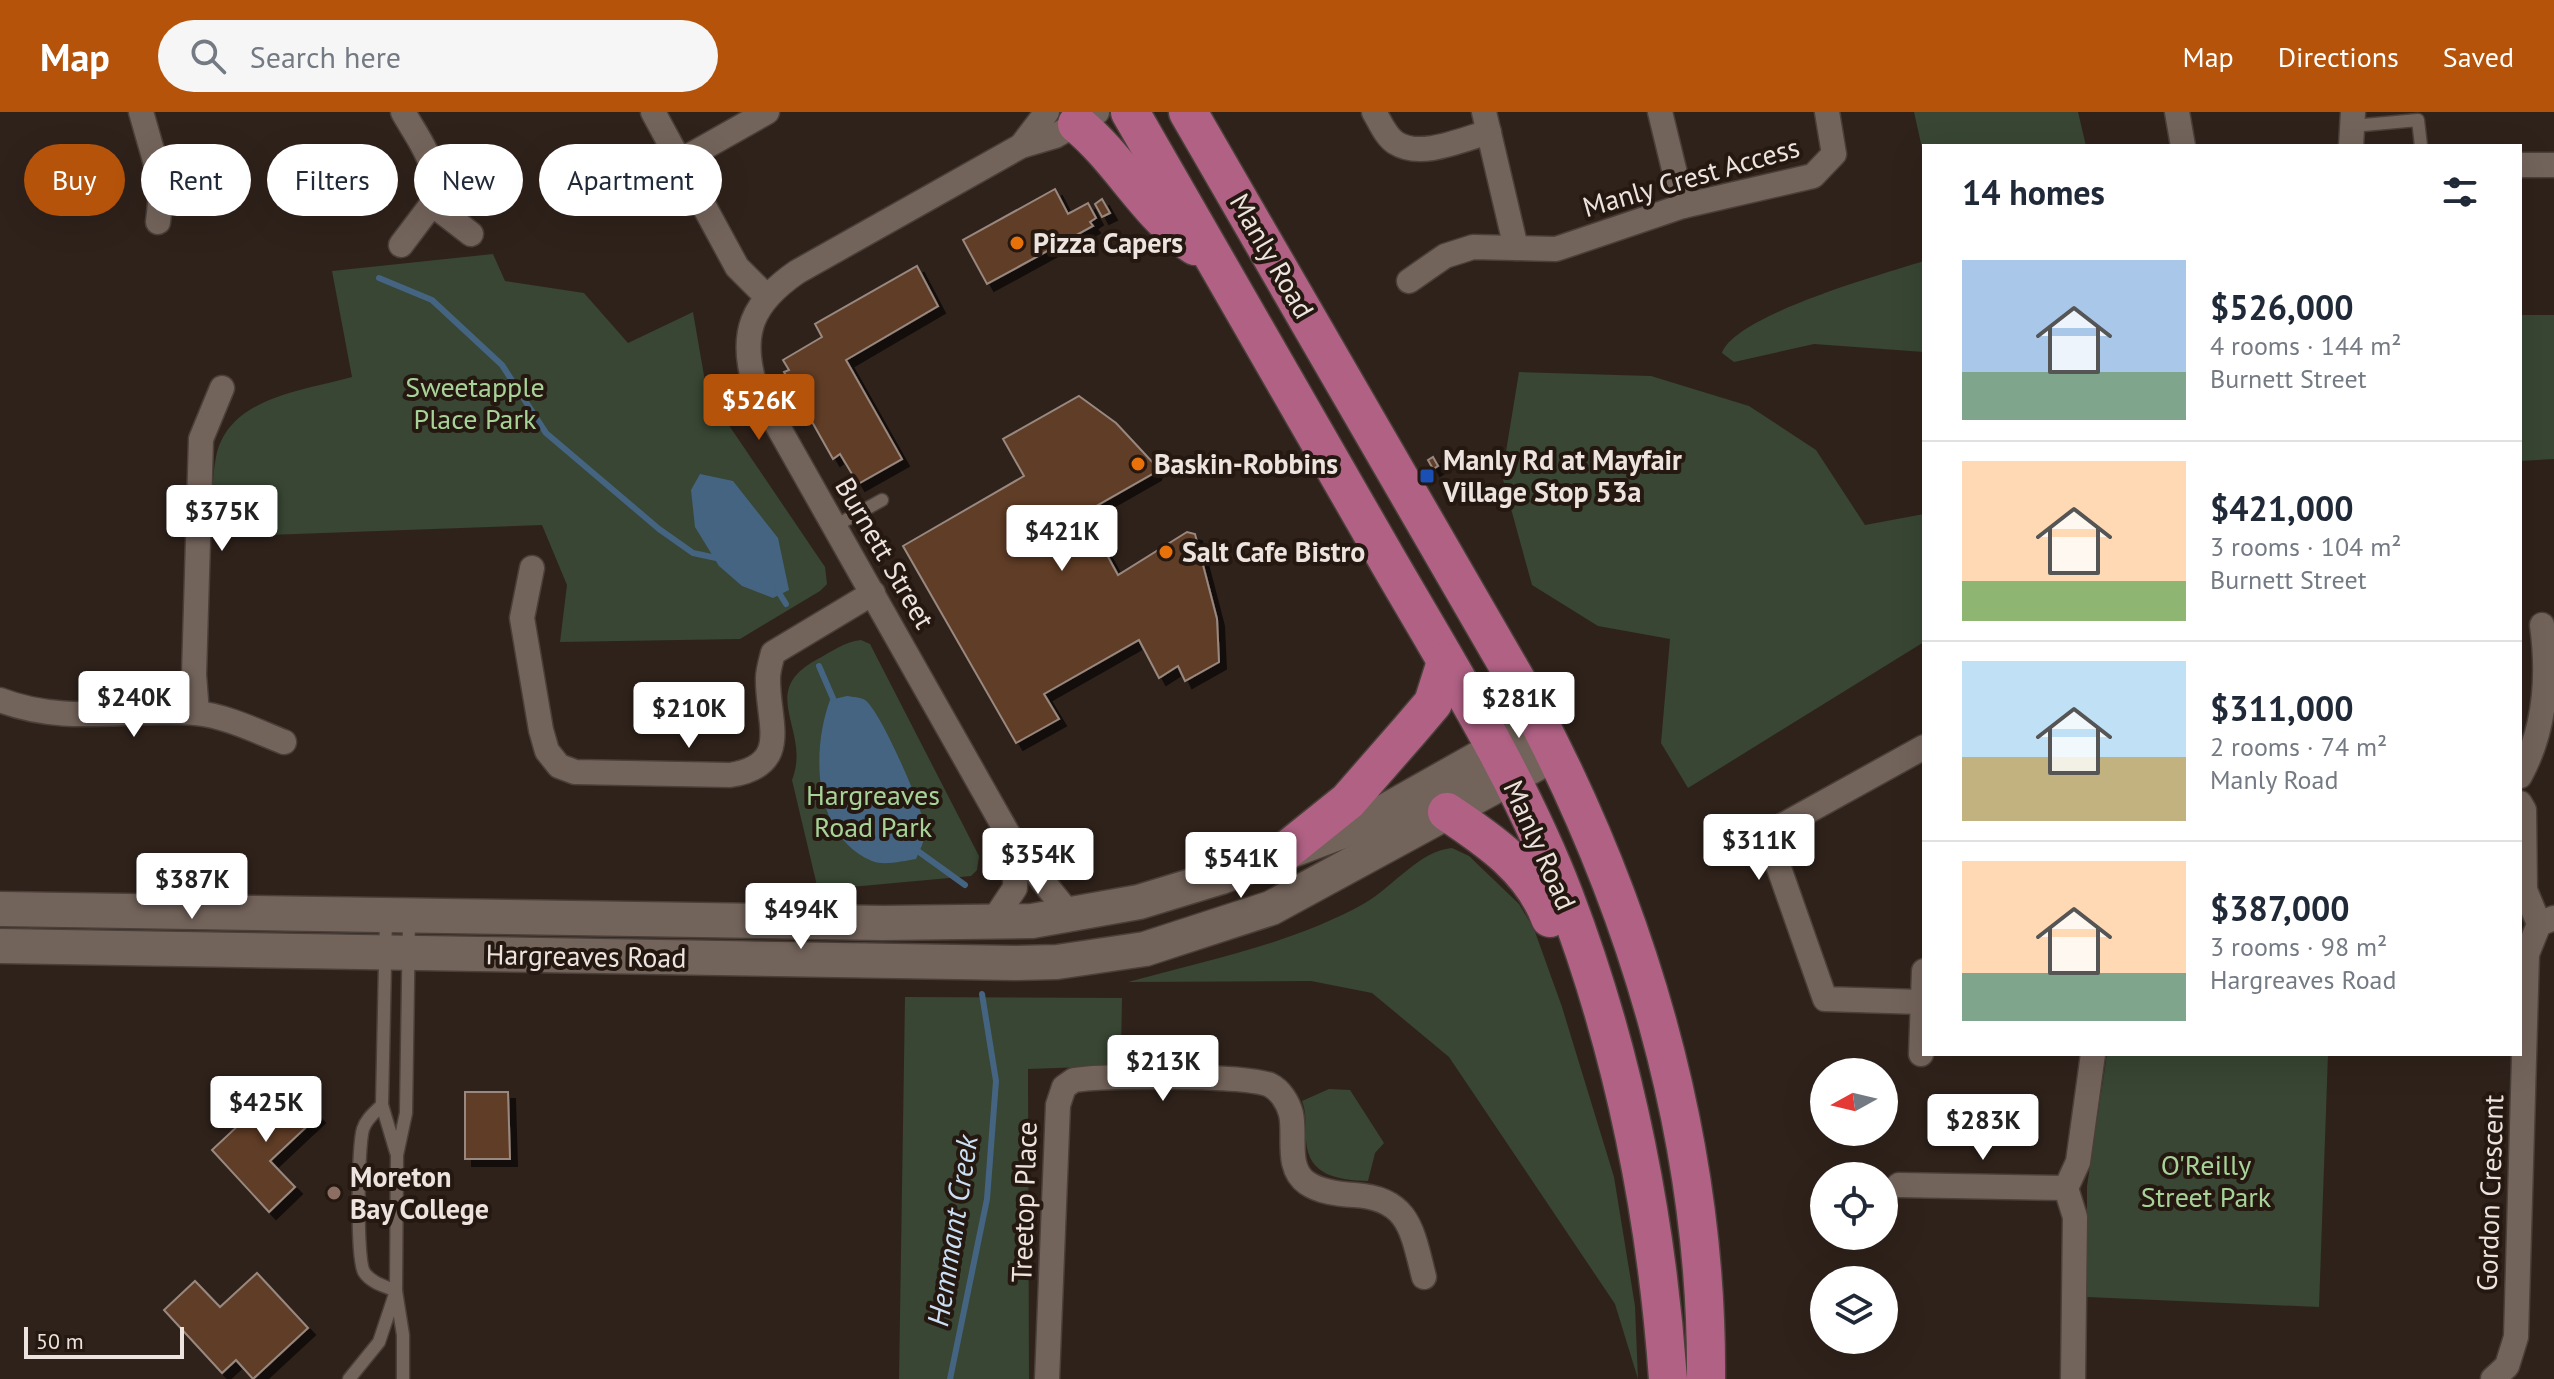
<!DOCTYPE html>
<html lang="en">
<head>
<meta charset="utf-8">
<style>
  body { margin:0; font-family:"PT Sans",sans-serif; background:#f6f6f7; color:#1f2937; height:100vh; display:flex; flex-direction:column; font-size:30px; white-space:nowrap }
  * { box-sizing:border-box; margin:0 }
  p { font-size:26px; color:#747a83 }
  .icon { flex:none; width:44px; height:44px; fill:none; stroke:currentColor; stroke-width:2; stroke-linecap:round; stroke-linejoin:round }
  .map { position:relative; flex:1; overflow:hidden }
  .side { position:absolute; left:1922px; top:32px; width:600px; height:912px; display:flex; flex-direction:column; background:#fff; border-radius:0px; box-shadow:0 8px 32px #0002 }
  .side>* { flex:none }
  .guide { position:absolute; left:24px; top:32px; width:760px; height:72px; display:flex; gap:16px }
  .needle { width:52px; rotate:262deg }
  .controls { position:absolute; left:1810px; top:946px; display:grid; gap:16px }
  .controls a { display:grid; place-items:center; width:88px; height:88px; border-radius:50%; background:#fff; box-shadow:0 8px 32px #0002; font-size:40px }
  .scale { position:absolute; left:24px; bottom:20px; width:160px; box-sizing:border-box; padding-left:8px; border:4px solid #ede4df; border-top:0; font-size:22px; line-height:28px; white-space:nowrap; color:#ede4df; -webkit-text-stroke:6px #251811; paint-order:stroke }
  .price { position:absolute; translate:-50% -68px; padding:0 18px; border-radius:8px; background:#fff; color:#222; font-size:26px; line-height:52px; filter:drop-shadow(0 2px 4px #0008) }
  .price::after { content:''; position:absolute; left:50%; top:48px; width:24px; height:18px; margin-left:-12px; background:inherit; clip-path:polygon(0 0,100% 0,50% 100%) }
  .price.on { background:#b45309; color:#fff }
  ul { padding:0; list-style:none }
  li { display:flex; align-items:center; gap:24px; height:200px; padding:0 40px }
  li+li { border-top:2px solid #e0e1e3 }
  li span { display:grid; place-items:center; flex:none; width:224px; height:160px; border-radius:0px; color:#555 }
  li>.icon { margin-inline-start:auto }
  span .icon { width:96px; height:96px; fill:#fffc; stroke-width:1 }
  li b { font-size:34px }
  h2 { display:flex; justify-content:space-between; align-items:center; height:96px; padding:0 40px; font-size:34px }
  .tag { padding:0 28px; border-radius:36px; background:#fff; box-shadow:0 8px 32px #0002; font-size:28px; line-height:72px }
  .tag.on { background:#b45309; color:#fff }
  header { display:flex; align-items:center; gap:48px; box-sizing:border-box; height:112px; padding:0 40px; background:#b45309; color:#fff }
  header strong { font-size:38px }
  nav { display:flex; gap:44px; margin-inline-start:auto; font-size:28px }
  .search { width:560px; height:72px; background:#f6f6f7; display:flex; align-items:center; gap:20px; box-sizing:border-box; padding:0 28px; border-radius:44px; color:#747a83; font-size:30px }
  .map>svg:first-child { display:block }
  .green { fill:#384633 }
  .water { fill:#446482 }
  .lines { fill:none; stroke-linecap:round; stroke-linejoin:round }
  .stream { stroke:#446482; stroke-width:6 }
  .building { fill:#603c26; stroke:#98887f; stroke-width:2; filter:url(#shadow) }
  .lane-casing { stroke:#4a3f39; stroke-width:15 }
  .street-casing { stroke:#4a3f39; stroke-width:27 }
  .secondary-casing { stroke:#4a3f39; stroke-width:37 }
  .primary-casing { stroke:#4a3f39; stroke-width:41 }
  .lane { stroke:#73645b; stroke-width:12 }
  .street { stroke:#73645b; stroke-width:24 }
  .secondary { stroke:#73645b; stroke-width:34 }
  .primary { stroke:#b06184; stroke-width:38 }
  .food-dot { fill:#e8710a; stroke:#251811; stroke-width:3 }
  .transit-dot { fill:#1a4fb4; stroke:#251811; stroke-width:3 }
  .education-dot { fill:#8d6e63; stroke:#251811; stroke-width:3 }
  .labels { text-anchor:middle; stroke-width:8; stroke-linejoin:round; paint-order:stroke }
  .street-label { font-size:28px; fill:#ede4df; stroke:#251811 }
  .poi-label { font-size:28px; font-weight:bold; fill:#ede4df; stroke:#251811; text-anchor:start }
  .park-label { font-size:28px; fill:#a7d399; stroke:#251811 }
  .water-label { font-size:30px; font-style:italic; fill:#cadff4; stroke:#251811 }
</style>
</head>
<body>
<header>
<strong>Map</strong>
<div class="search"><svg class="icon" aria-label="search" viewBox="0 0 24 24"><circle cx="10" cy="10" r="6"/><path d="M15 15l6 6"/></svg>Search here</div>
<nav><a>Map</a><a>Directions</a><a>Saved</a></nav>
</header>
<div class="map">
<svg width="2554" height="1267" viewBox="0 0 2554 1267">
  <defs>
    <filter id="shadow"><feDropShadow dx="7" dy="7" stdDeviation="0" flood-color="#0009"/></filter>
  </defs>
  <rect width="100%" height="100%" fill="#2f221b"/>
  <g class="green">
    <polygon points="1914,0 2078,0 2086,34 1924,34 1924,45"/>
    <path d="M493,142L505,169L584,181L628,231L693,200L707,281L825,455L827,472L820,479L740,527L560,530L567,473L542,413L212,425C213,400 211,370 216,345C228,285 303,279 352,265L332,159Z"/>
    <path d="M1924,149V240L1814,232L1734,250L1722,241C1735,203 1883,162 1924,149Z"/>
    <polygon points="2520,203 2554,203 2554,347 2520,349"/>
    <polygon points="1519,260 1651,264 1749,294 1816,338 1865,413 1924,402 1924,530 1688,676 1661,631 1670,527 1598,514 1532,473 1502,364"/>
    <path d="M861,528L870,532L979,744L977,758L971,764L818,778L792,668C812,618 756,581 816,548C831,540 844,530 861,528Z"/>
    <path d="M1452,736L1469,744L1519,792L1534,817L1562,895L1614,1065L1635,1194L1638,1267L1615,1192L1449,945L1372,881L1311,869L1128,870C1208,848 1292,832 1365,791C1393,775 1419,739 1452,736Z"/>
    <polygon points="905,885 1122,886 1121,938 1112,954 1028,957 1029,1267 899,1267"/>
    <polygon points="2107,942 2328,942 2319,1195 2087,1185 2087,1074"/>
    <path d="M1329,977L1350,978L1384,1031L1375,1041L1368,1069C1338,1068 1308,1064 1306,1028C1305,1014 1307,1002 1302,989Z"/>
  </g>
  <g class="water">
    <polygon points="700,362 733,369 778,426 789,478 773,486 742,474 719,454 695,415 691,378"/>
    <path d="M847,584C853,585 860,585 865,588C880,598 921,692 924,712C927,725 921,736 916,747C903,749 884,754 872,749C813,724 811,640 830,588Z"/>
  </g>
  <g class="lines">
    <g class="stream">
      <polyline points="379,166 432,188 502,253 546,321 659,417 693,441 721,447"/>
      <polyline points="776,476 786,492"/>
      <polyline points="819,554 835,591"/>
      <polyline points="915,737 965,773"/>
      <polyline points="950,1267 987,1087 996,969 982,882"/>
    </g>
  </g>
  <g class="building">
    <polygon points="1055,77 1068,102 1088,91 1096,106 1090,110 1093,114 987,172 963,128"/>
    <polygon points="1102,87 1110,101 1102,105 1095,92"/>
    <polygon points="917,154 938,194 846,248 902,347 858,372 840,342 833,347 784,260 789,258 783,248 822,225 815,212"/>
    <polygon points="1079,284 1116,311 1156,354 1154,361 1084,401 1118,463 1187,420 1195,422 1217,507 1219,550 1185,569 1178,554 1159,566 1139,528 1044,582 1059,607 1016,631 903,434 1024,364 1003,327"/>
    <polygon points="1433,345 1438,354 1433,357 1428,348"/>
    <polygon points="286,969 318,1004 270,1049 295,1075 269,1100 212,1038"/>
    <polygon points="465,980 508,980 510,1047 465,1047"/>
    <polygon points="257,1161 308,1216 253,1267 236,1248 222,1261 164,1198 195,1169 220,1195"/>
  </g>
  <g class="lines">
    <defs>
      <g id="lane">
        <polyline points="2353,14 2418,8 2421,34"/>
        <polyline points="835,414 882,388"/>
        <polyline points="386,805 382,993 396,1040"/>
        <path d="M382,993C375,1000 366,1007 363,1017C358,1034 356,1146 364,1160C371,1171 385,1174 396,1179L397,1043L406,1001L409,806"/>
        <polyline points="349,1267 379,1230 396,1179 403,1223 403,1267"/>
      </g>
      <g id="street">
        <polyline points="141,0 162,73 158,110"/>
        <path d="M403,0C420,30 443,57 432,92"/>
        <polyline points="653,0 737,155 767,185"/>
        <path d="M1374,0C1380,10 1386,25 1396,31C1421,47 1463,27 1489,20"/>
        <polyline points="1484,0 1516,136"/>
        <polyline points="1660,0 1683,94"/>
        <polyline points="2177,0 2183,34"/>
        <polyline points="1021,34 1047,0"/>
        <polyline points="2351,34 2353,0"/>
        <polyline points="682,48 767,0"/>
        <polyline points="2520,53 2554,53"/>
        <polyline points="401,133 432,92 471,122"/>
        <polyline points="1409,169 1445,144 1473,135 1556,137 1683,94 1813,64 1834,42 1827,0"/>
        <path d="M532,456L522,506L541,618L547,639L559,654L575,660L730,663C793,653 767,610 768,566C768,558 771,549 773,541L873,481"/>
        <path d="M0,588C68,614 127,595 196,601C226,604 256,619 284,630"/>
        <polyline points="197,601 194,563 201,327 222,276"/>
        <path d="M2520,664C2545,618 2549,564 2542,513"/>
        <polyline points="2520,691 2524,698 2525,778 2539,812"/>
        <path d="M1071,804L1016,736L755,274C739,221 752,191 797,160L1021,34L1055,24L1097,0"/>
        <polyline points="991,812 1015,776 1016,736"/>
        <polyline points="1921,890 1825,887 1767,722 1924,635"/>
        <polyline points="1921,942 1924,859"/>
        <polyline points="1899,1073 2066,1076"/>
        <path d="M1047,1267L1058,993L1064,975L1074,968C1104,963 1246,963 1270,973C1280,978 1288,990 1291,1002C1296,1023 1285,1056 1307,1071C1320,1080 1338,1082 1354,1083C1409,1086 1412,1118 1424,1165"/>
        <polyline points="2073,1267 2075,1105 2066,1076 2078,1050 2093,942"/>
        <polyline points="2493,1267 2507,1254 2516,1225 2527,842 2539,812 2554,806"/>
      </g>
      <g id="secondary">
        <polyline points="0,797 883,811 1032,809 1139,790 1221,765 1364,711 1540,612"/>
        <polyline points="0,834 1015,851 1057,850 1145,837 1271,796 1556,641"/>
      </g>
      <g id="primary">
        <path d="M1130,0C1215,150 1302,299 1388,449C1451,558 1519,666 1564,783C1624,940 1656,1100 1668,1267"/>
        <path d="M1188,0L1522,578C1636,789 1708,1025 1706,1267"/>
        <path d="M1077,12C1121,48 1147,102 1195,134"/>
        <path d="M1447,700C1489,728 1532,757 1550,806"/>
        <polyline points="1282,742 1348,689 1410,618 1433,591 1446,550"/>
      </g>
    </defs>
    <use href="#lane" class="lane-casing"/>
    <use href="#street" class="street-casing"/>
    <use href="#secondary" class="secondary-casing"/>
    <use href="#primary" class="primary-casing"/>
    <use href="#lane" class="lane"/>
    <use href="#street" class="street"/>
    <use href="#secondary" class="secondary"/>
    <use href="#primary" class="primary"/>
  </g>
  <g class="food-dot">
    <circle cx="1017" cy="131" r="8"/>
    <circle cx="1138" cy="352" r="8"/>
    <circle cx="1166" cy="440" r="8"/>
  </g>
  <rect class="transit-dot" x="1419" y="356" width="16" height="16" rx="4"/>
  <circle class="education-dot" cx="334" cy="1081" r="8"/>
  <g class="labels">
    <g class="street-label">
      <text transform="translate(1691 65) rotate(-16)" y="10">Manly Crest Access</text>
      <text transform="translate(1272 144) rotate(60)" y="10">Manly Road</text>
      <text transform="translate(885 441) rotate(60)" y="10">Burnett Street</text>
      <text transform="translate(1540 733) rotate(66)" y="10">Manly Road</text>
      <text transform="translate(586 844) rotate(1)" y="10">Hargreaves Road</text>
      <text transform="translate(2490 1081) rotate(-88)" y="10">Gordon Crescent</text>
      <text transform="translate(1024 1090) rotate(-88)" y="10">Treetop Place</text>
    </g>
    <g class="poi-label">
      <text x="1033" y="141">Pizza Capers</text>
      <text x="1443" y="358">Manly Rd at Mayfair<tspan x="1443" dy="32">Village Stop 53a</tspan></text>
      <text x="1154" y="362">Baskin-Robbins</text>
      <text x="1182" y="450">Salt Cafe Bistro</text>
      <text x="350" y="1075">Moreton<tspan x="350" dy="32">Bay College</tspan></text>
    </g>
    <g class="park-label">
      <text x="475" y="285">Sweetapple<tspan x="475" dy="32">Place Park</tspan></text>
      <text x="873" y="693">Hargreaves<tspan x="873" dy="32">Road Park</tspan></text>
      <text x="2206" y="1063">O'Reilly<tspan x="2206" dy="32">Street Park</tspan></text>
    </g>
    <g class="water-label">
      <text transform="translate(953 1119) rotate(-81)" y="10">Hemmant Creek</text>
    </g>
  </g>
</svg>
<div class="controls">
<a><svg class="needle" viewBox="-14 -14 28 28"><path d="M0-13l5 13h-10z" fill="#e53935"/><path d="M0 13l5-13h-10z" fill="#747a83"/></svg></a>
<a><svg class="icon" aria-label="locate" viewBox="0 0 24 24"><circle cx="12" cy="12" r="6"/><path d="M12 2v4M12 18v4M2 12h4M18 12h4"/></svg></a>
<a><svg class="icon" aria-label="layers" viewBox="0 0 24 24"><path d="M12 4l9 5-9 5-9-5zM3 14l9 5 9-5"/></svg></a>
</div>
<div class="scale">50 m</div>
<b class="price on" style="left:759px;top:330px">$526K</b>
<b class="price" style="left:222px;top:441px">$375K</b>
<b class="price" style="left:1062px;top:461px">$421K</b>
<b class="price" style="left:134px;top:627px">$240K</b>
<b class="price" style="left:1519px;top:628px">$281K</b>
<b class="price" style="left:689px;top:638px">$210K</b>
<b class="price" style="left:1759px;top:770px">$311K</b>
<b class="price" style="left:1038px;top:784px">$354K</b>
<b class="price" style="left:1241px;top:788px">$541K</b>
<b class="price" style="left:192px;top:809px">$387K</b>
<b class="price" style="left:801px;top:839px">$494K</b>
<b class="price" style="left:1163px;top:991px">$213K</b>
<b class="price" style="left:266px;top:1032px">$425K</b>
<b class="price" style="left:1983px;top:1050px">$283K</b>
<div class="guide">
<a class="tag on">Buy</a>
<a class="tag">Rent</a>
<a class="tag">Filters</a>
<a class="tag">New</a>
<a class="tag">Apartment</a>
</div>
<section class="side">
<h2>14 homes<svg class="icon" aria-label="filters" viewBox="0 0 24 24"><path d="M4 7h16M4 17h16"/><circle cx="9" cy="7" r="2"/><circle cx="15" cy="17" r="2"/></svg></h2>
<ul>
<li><span style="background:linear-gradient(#a9c7e8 70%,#7fa58c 0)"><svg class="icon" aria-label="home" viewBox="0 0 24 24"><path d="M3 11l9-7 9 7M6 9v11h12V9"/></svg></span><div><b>$526,000</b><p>4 rooms · 144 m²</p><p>Burnett Street</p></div></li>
<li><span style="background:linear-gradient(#ffd9b3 75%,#8fb573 0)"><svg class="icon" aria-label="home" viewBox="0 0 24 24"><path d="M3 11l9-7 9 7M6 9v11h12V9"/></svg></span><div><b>$421,000</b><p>3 rooms · 104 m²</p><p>Burnett Street</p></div></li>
<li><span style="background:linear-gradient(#bfe0f5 60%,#c2b280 0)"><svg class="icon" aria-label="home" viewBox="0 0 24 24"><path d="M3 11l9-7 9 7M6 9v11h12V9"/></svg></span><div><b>$311,000</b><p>2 rooms · 74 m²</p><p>Manly Road</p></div></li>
<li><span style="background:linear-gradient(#ffd9b3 70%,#7fa58c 0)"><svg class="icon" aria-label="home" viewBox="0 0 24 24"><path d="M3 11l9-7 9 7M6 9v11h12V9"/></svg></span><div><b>$387,000</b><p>3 rooms · 98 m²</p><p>Hargreaves Road</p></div></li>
</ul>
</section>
</div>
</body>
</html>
